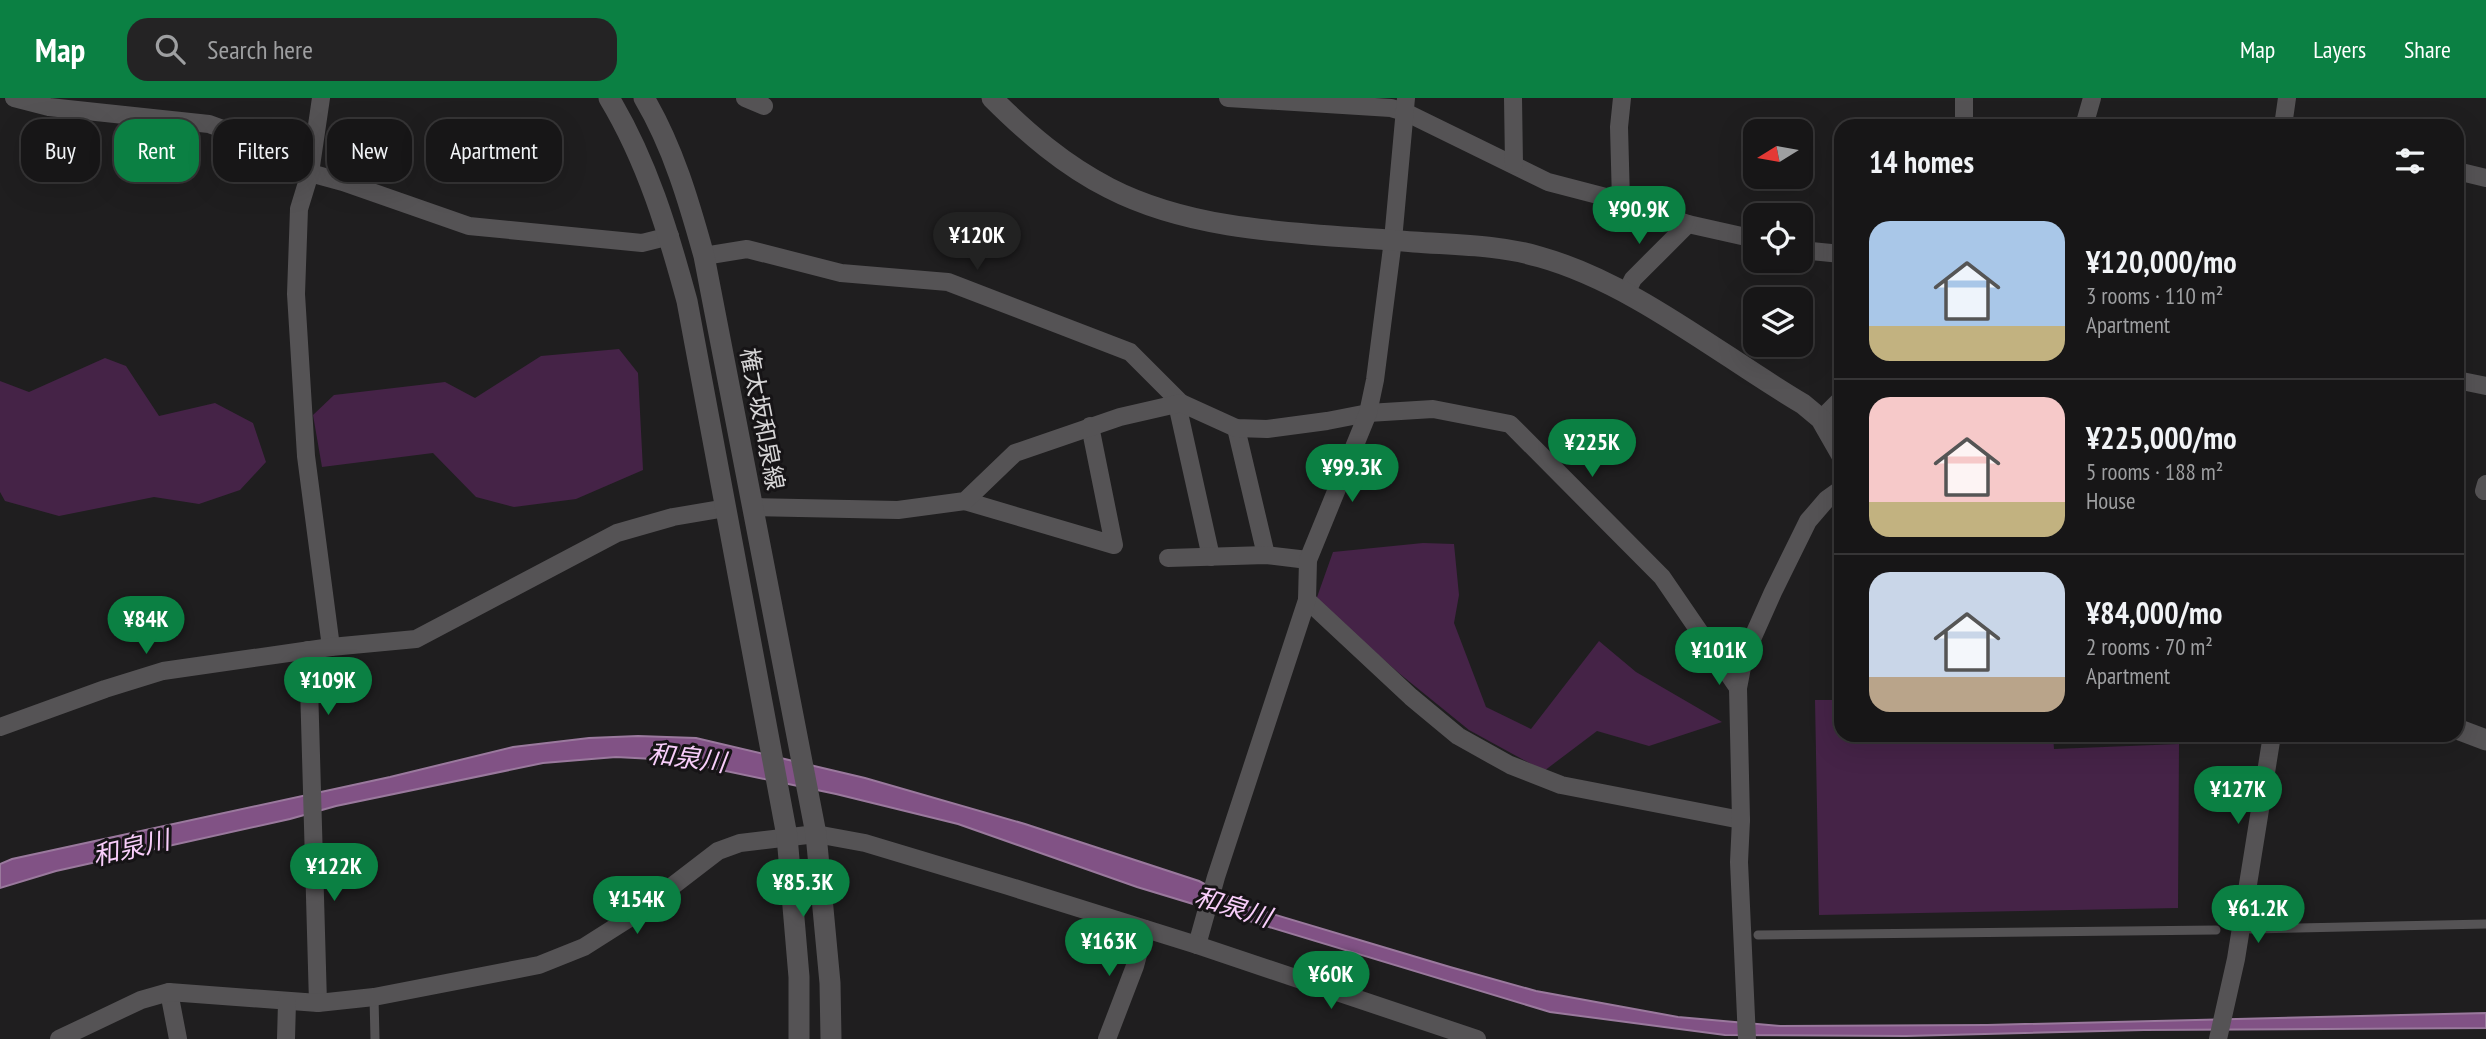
<!DOCTYPE html>
<html lang="en">
<head>
<meta charset="utf-8">
<style>
  body { margin:0; font-family:"PT Sans Narrow","Noto Sans JP",sans-serif; background:#242324; color:#f1f3f6; height:100vh; display:flex; flex-direction:column; font-size:26px; white-space:nowrap }
  * { box-sizing:border-box; margin:0 }
  p { font-size:23px; color:#9e9fa1 }
  .icon { flex:none; width:38px; height:38px; fill:none; stroke:currentColor; stroke-width:2; stroke-linecap:round; stroke-linejoin:round }
  .map { position:relative; flex:1; overflow:hidden }
  .sheet { position:absolute; left:1834px; top:21px; width:630px; height:623px; display:flex; flex-direction:column; background:#171617; border-radius:21px; box-shadow:0 7px 28px #0002,0 0 0 2px #363536 }
  .sheet>* { flex:none }
  .hud { position:absolute; left:21px; top:21px; width:665px; height:63px; display:flex; gap:14px }
  .needle { width:46px; rotate:259deg }
  .controls { position:absolute; left:1743px; top:21px; display:grid; gap:14px }
  .controls a { display:grid; place-items:center; width:70px; height:70px; border-radius:14px; background:#171617; box-shadow:0 7px 28px #0002,0 0 0 2px #363536; font-size:35px }
  .price { position:absolute; translate:-50% -60px; padding:0 16px; border-radius:24px; background:#0b8043; color:#fff; font-size:23px; line-height:46px; filter:drop-shadow(0 2px 4px #0008) }
  .price::after { content:''; position:absolute; left:50%; top:42px; width:21px; height:16px; margin-left:-10px; background:inherit; clip-path:polygon(0 0,100% 0,50% 100%) }
  .price.current { background:#222; color:#fff }
  ul { padding:0; list-style:none }
  li { display:flex; align-items:center; gap:21px; height:175px; padding:0 35px }
  li+li { border-top:2px solid #363536 }
  li span { display:grid; place-items:center; flex:none; width:196px; height:140px; border-radius:21px; color:#555 }
  li>.icon { margin-inline-start:auto }
  span .icon { width:84px; height:84px; fill:#fffc; stroke-width:1 }
  li b { font-size:30px }
  h2 { display:flex; justify-content:space-between; align-items:center; height:84px; padding:0 35px; font-size:30px }
  .tag { padding:0 24px; border-radius:21px; background:#171617; box-shadow:0 7px 28px #0002,0 0 0 2px #363536; font-size:24px; line-height:63px }
  .tag.current { background:#0b8043; color:#fff }
  header { display:flex; align-items:center; gap:42px; box-sizing:border-box; height:98px; padding:0 35px; background:#0b8043; color:#fff }
  header strong { font-size:33px }
  nav { display:flex; gap:38px; margin-inline-start:auto; font-size:24px }
  .search { width:490px; height:63px; background:#242324; display:flex; align-items:center; gap:18px; box-sizing:border-box; padding:0 24px; border-radius:21px; color:#9e9fa1; font-size:26px }
  .map>svg:first-child { display:block }
  .green { fill:#452347 }
  .water { fill:#815285; stroke:#9a799d; stroke-width:2 }
  .lines { fill:none; stroke-linecap:round; stroke-linejoin:round }
  .lane { stroke:#555355; stroke-width:9 }
  .street { stroke:#555355; stroke-width:18 }
  .secondary { stroke:#555355; stroke-width:21 }
  .labels { text-anchor:middle; stroke-width:6; stroke-linejoin:round; paint-order:stroke }
  .street-label { font-size:24px; fill:#d6d5d6; stroke:#161416 }
  .water-label { font-size:26px; font-style:italic; fill:#f9cefb; stroke:#161416 }
</style>
</head>
<body>
<header>
<strong>Map</strong>
<div class="search"><svg class="icon" aria-label="search" viewBox="0 0 24 24"><circle cx="10" cy="10" r="6"/><path d="M15 15l6 6"/></svg>Search here</div>
<nav><a>Map</a><a>Layers</a><a>Share</a></nav>
</header>
<div class="map">
<svg width="2486" height="941" viewBox="0 0 2486 941">
  <rect width="100%" height="100%" fill="#1f1e1f"/>
  <g class="green">
    <polygon points="619,251 638,275 643,372 576,401 514,409 476,399 433,355 322,369 313,317 334,297 445,284 475,300 541,258"/>
    <polygon points="105,260 126,268 159,318 215,305 253,325 266,364 240,392 199,406 154,399 59,418 5,403 0,394 0,283 29,294"/>
    <polygon points="1423,445 1454,446 1459,497 1454,525 1486,609 1531,631 1599,543 1636,574 1722,624 1649,648 1597,633 1544,673 1469,632 1400,576 1316,502 1333,454"/>
    <polygon points="1815,602 1841,602 1841,637 2053,637 2054,651 2179,646 2178,810 1819,817"/>
  </g>
  <polygon class="water" points="638,638 696,640 865,680 1025,726 1199,783 1246,808 1450,869 1536,893 1678,919 1780,928 1987,927 2486,915 2486,930 2144,932 1906,938 1725,937 1550,914 1137,789 958,726 836,696 673,662 616,659 543,665 336,708 290,721 56,773 0,790 0,766 12,761 390,679 513,649 589,640"/>
  <g class="lines">
    <g class="lane">
      <polyline points="2251,831 2486,826"/>
      <polyline points="1758,837 2216,832"/>
      <polyline points="374,899 375,941"/>
    </g>
    <g class="street">
      <polyline points="14,0 49,9 209,26 253,42 310,75 343,84 469,128 642,145 670,138"/>
      <polyline points="321,0 310,75 299,111 296,196 306,358 331,549"/>
      <polyline points="745,0 764,8"/>
      <polyline points="1228,0 1391,10 1405,14 1548,84 1621,103 1688,126 1755,141"/>
      <polyline points="1513,0 1514,66"/>
      <polyline points="1964,0 1964,28"/>
      <polyline points="2084,28 2092,0"/>
      <polyline points="2283,28 2287,0"/>
      <polyline points="2457,73 2486,80"/>
      <polyline points="1621,103 1619,29 1622,0"/>
      <polyline points="1801,152 1841,156"/>
      <polyline points="704,158 747,151 841,175 948,184 1130,254 1181,305"/>
      <polyline points="1626,195 1633,181 1688,126"/>
      <polyline points="2457,282 2486,288"/>
      <polyline points="1177,306 1211,459"/>
      <polyline points="1821,321 1841,301"/>
      <polyline points="1236,330 1266,457"/>
      <polyline points="2486,386 2484,393 2486,393"/>
      <polyline points="965,403 1114,447 1090,328"/>
      <polyline points="752,409 898,412 965,403 1015,355 1120,319 1181,305 1236,330 1267,331 1327,323 1368,315 1433,311 1510,326 1662,479 1738,590"/>
      <polyline points="1168,460 1266,457 1308,462"/>
      <polyline points="1307,502 1411,599 1458,638 1510,667 1561,687 1741,722"/>
      <polyline points="308,552 318,905"/>
      <polyline points="0,629 105,591 163,573 331,549 416,541 617,435 673,419 726,410"/>
      <polyline points="1197,847 1216,779 1307,502 1308,462 1368,315 1375,282 1393,142 1406,0"/>
      <polyline points="169,894 178,941"/>
      <polyline points="59,941 141,902 169,894 318,905 374,899 539,867 584,849 636,816 718,753 740,745 816,736 865,745 1008,788 1197,847 1477,941"/>
      <polyline points="286,941 287,904"/>
      <polyline points="1107,941 1135,868 1145,831"/>
      <polyline points="1747,941 1739,764 1741,722 1738,590 1744,559 1773,494 1808,423 1827,401 1841,391"/>
      <polyline points="2218,941 2236,861 2272,637"/>
    </g>
    <g class="secondary">
      <path d="M609,0C647,63 668,133 687,203L787,738L799,879V941"/>
      <path d="M644,0C673,49 689,104 704,158L816,736L830,885L831,941"/>
      <path d="M992,0C1027,35 1064,67 1109,90C1200,137 1314,135 1414,144C1456,147 1500,147 1540,159C1633,185 1720,257 1803,306L1821,321L1841,356"/>
      <polyline points="2457,631 2486,642"/>
    </g>
  </g>
  <g class="labels">
    <g class="street-label">
      <text transform="translate(762 321) rotate(79)" y="8">権太坂和泉線</text>
    </g>
    <g class="water-label">
      <text transform="translate(687 660) rotate(7)" y="9">和泉川</text>
      <text transform="translate(131 750) rotate(-13)" y="9">和泉川</text>
      <text transform="translate(1233 809) rotate(17)" y="9">和泉川</text>
    </g>
  </g>
</svg>
<div class="controls">
<a><svg class="needle" viewBox="-14 -14 28 28"><path d="M0-13l5 13h-10z" fill="#e53935"/><path d="M0 13l5-13h-10z" fill="#9e9fa1"/></svg></a>
<a><svg class="icon" aria-label="locate" viewBox="0 0 24 24"><circle cx="12" cy="12" r="6"/><path d="M12 2v4M12 18v4M2 12h4M18 12h4"/></svg></a>
<a><svg class="icon" aria-label="layers" viewBox="0 0 24 24"><path d="M12 4l9 5-9 5-9-5zM3 14l9 5 9-5"/></svg></a>
</div>
<b class="price" style="left:1639px;top:148px">¥90.9K</b>
<b class="price current" style="left:977px;top:174px">¥120K</b>
<b class="price" style="left:1592px;top:381px">¥225K</b>
<b class="price" style="left:1352px;top:406px">¥99.3K</b>
<b class="price" style="left:146px;top:558px">¥84K</b>
<b class="price" style="left:1719px;top:589px">¥101K</b>
<b class="price" style="left:328px;top:619px">¥109K</b>
<b class="price" style="left:2238px;top:728px">¥127K</b>
<b class="price" style="left:334px;top:805px">¥122K</b>
<b class="price" style="left:803px;top:821px">¥85.3K</b>
<b class="price" style="left:637px;top:838px">¥154K</b>
<b class="price" style="left:2258px;top:847px">¥61.2K</b>
<b class="price" style="left:1109px;top:880px">¥163K</b>
<b class="price" style="left:1331px;top:913px">¥60K</b>
<div class="hud">
<a class="tag">Buy</a>
<a class="tag current">Rent</a>
<a class="tag">Filters</a>
<a class="tag">New</a>
<a class="tag">Apartment</a>
</div>
<section class="sheet">
<h2>14 homes<svg class="icon" aria-label="filters" viewBox="0 0 24 24"><path d="M4 7h16M4 17h16"/><circle cx="9" cy="7" r="2"/><circle cx="15" cy="17" r="2"/></svg></h2>
<ul>
<li><span style="background:linear-gradient(#a9c7e8 75%,#c2b280 0)"><svg class="icon" aria-label="home" viewBox="0 0 24 24"><path d="M3 11l9-7 9 7M6 9v11h12V9"/></svg></span><div><b>¥120,000/mo</b><p>3 rooms · 110 m²</p><p>Apartment</p></div></li>
<li><span style="background:linear-gradient(#f6c9c9 75%,#c2b280 0)"><svg class="icon" aria-label="home" viewBox="0 0 24 24"><path d="M3 11l9-7 9 7M6 9v11h12V9"/></svg></span><div><b>¥225,000/mo</b><p>5 rooms · 188 m²</p><p>House</p></div></li>
<li><span style="background:linear-gradient(#c9d6e8 75%,#b9a48a 0)"><svg class="icon" aria-label="home" viewBox="0 0 24 24"><path d="M3 11l9-7 9 7M6 9v11h12V9"/></svg></span><div><b>¥84,000/mo</b><p>2 rooms · 70 m²</p><p>Apartment</p></div></li>
</ul>
</section>
</div>
</body>
</html>
